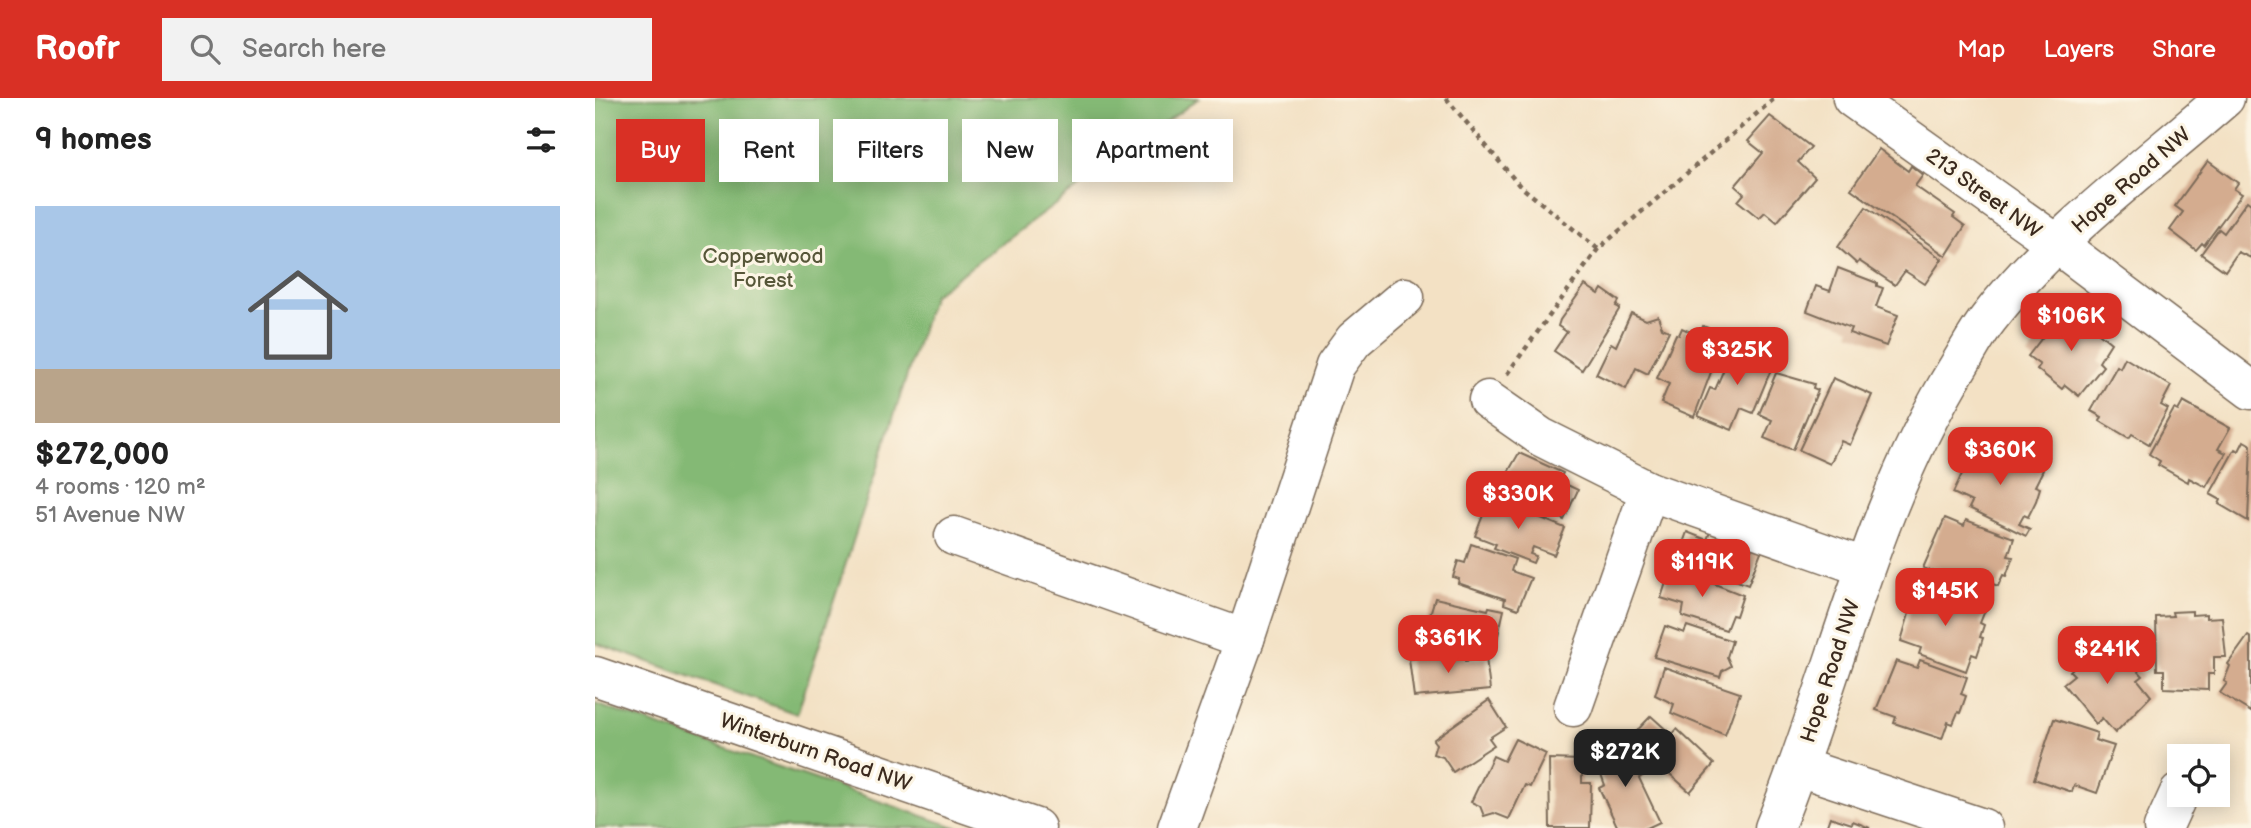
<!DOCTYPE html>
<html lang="en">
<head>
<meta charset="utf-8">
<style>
  body { margin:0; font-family:"Balsamiq Sans",sans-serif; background:#f2f2f2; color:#222; height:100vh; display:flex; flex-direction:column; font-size:26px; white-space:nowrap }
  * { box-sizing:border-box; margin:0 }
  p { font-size:23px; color:#767676 }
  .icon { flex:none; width:38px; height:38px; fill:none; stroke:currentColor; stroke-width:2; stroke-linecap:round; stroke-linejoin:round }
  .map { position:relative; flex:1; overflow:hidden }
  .details { display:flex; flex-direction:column; background:#fff; width:595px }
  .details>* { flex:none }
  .hud { position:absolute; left:21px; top:21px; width:665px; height:63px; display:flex; gap:14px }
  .fabs { position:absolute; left:1572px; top:646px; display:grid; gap:14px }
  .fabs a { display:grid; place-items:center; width:63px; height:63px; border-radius:0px; background:#fff; box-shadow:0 4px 18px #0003; font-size:35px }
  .price { position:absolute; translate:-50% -60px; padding:0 16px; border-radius:14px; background:#d93025; color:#fff; font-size:23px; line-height:46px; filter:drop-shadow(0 2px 4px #0008) }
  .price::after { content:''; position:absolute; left:50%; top:42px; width:21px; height:16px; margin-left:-10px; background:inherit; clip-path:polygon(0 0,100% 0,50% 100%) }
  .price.on { background:#222; color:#fff }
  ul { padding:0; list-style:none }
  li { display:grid; align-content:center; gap:14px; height:371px; padding:0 35px }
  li+li { border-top:2px solid #e0e0e0 }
  li span { display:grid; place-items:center; height:217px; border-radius:0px; color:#555 }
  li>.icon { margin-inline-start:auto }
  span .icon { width:126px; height:126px; fill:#fffc; stroke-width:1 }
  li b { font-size:30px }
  h2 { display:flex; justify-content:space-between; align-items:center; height:84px; padding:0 35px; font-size:30px }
  .chip { padding:0 24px; border-radius:0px; background:#fff; box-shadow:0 4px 18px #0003; font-size:24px; line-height:63px }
  .chip.on { background:#d93025; color:#fff }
  header { display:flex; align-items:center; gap:42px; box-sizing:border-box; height:98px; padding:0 35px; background:#d93025; color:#fff }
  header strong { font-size:33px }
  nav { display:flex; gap:38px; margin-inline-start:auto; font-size:24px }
  .search { width:490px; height:63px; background:#f2f2f2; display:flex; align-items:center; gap:18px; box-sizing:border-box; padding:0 24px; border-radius:0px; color:#767676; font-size:26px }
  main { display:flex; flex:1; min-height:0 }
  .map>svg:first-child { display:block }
  .forest { fill:#84b974; stroke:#607249; stroke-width:2 }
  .building { fill:#d4ac8f }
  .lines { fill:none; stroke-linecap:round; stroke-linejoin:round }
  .minor-casing { stroke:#7b6a58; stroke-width:41 }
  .major-casing { stroke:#7b6a58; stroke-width:41 }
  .path { stroke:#7b6a58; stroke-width:4.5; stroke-dasharray:5 5; stroke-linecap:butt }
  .minor { stroke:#fff; stroke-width:38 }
  .major { stroke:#fff; stroke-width:38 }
  .labels { text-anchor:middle; stroke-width:6; stroke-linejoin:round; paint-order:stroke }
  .street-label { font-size:21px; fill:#3b2a1e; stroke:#fcf5e5 }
  .park-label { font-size:21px; fill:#565638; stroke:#fcf5e5 }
</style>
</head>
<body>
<header>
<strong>Roofr</strong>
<div class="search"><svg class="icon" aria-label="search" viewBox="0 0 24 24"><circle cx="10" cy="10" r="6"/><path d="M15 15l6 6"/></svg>Search here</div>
<nav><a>Map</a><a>Layers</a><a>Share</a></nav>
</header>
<main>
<section class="details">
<h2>9 homes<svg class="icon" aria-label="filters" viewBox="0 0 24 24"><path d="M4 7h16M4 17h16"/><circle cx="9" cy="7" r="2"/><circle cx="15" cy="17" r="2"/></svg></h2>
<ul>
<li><span style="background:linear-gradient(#a9c7e8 75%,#b9a48a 0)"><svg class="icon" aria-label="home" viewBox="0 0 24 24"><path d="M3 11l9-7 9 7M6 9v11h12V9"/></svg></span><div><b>$272,000</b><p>4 rooms · 120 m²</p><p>51 Avenue NW</p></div></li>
</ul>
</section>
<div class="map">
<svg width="1656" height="730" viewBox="0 0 1656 730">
  <rect width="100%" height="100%" fill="#fcf5e5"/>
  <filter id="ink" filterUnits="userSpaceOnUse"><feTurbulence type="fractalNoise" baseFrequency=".0143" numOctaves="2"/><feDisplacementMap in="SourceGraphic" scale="14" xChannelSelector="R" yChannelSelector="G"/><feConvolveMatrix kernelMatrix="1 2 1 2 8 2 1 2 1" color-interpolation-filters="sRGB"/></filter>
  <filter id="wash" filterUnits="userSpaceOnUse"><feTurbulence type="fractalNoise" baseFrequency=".00686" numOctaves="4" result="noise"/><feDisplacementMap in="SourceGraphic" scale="28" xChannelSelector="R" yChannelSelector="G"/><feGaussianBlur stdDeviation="1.57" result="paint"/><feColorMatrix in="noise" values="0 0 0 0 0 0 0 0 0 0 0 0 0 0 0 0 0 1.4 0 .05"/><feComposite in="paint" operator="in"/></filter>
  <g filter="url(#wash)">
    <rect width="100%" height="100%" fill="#f3e1c4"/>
    <g class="forest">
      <polygon points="0,0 604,0 338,197 202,616 0,545"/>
      <polygon points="0,606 345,724 364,730 0,730"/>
    </g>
    <g id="blocks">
      <g class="building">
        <polygon points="1175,18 1216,49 1203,64 1220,80 1182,124 1170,114 1164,120 1143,103 1149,96 1140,88 1168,55 1153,43"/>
        <polygon points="1284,51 1313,73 1316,68 1328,77 1320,88 1360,116 1358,119 1370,128 1351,158 1256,91"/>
        <polygon points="1613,63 1643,85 1639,91 1647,96 1609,147 1607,145 1601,152 1575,132 1588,114 1580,108"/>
        <polygon points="1652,103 1656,106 1656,160 1643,154 1630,173 1606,156 1624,131 1629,135"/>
        <polygon points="1271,109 1347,161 1330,186 1310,173 1300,187 1264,163 1262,166 1243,149"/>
        <polygon points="1243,170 1282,185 1282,188 1288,190 1281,209 1303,217 1291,248 1254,235 1256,230 1212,213 1221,188 1235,193"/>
        <polygon points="990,187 1004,196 1007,191 1024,203 1021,208 1025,210 987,272 959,253 972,234 963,228 965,222"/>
        <polygon points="1476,212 1516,245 1504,264 1508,268 1484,298 1470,287 1467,291 1442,271 1445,267 1433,258 1457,227 1461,230"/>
        <polygon points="1036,215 1051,222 1063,218 1067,230 1074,233 1053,276 1041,270 1031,291 1001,276 1016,245 1021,248"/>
        <polygon points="1108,228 1123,234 1116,249 1124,253 1099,319 1066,305 1074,286 1062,280 1081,236 1084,237 1087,230 1104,238"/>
        <polygon points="1140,245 1180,262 1158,315 1146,310 1137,332 1103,318 1115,290 1120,292"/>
        <polygon points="1530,260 1576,288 1566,307 1573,311 1554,346 1537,336 1534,340 1505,323 1507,319 1496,313 1522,268 1525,270"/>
        <polygon points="1181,275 1219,286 1218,290 1223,292 1198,352 1169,340 1177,322 1164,316"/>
        <polygon points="1238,280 1277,297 1255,347 1246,343 1235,366 1204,352"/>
        <polygon points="1588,304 1635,330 1623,351 1631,355 1611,389 1594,380 1593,384 1563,367 1565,363 1554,356 1579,311 1583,313"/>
        <polygon points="1649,343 1656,347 1653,423 1624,406 1626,402 1615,396 1640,351 1644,353"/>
        <polygon points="1381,346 1395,353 1399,354 1402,349 1448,372 1440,388 1445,390 1441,403 1433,419 1429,417 1424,426 1435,431 1431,438 1374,410 1377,404 1358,395"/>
        <polygon points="924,355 968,375 964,383 983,392 969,422 905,388"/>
        <polygon points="895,399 970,430 959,457 938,449 935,456 941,458 938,465 899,450 901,446 880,438"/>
        <polygon points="1350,420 1369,428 1371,422 1419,440 1413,458 1418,459 1411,478 1408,477 1403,488 1398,486 1392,502 1344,484 1347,477 1328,470"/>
        <polygon points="1092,434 1112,442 1115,434 1167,451 1153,487 1113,472 1111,476 1081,465"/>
        <polygon points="876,446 920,461 916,473 936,480 923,511 909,506 910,501 863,485 864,481 858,479 863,463 870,465"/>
        <polygon points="1076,469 1148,497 1141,518 1137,517 1131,532 1087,518 1089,507 1066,500"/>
        <polygon points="1321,492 1340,499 1342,492 1391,510 1385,525 1389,527 1385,539 1388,540 1382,558 1377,556 1371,573 1324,556 1326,550 1306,543"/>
        <polygon points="840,500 893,512 894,509 909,512 902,542 879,538 878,546 874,546 829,536"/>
        <polygon points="1597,513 1597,517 1611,516 1611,520 1627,519 1631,559 1619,559 1619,576 1613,576 1613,592 1569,590 1569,572 1562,572 1561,519 1578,518 1577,514"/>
        <polygon points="1070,528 1089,535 1092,528 1137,543 1132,559 1136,568 1127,573 1125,579 1059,559"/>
        <polygon points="1653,538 1656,540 1656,614 1625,595 1632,585 1629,583 1635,568 1633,566"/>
        <polygon points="1513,540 1548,578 1543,582 1556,598 1520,635 1507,620 1501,626 1468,586 1479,577 1475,573 1485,563 1483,561"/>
        <polygon points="869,553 870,563 891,560 895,592 819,599 814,561"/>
        <polygon points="1325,562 1372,579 1366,596 1371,598 1365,615 1363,614 1358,626 1353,624 1347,641 1299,625 1301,619 1281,612 1301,563 1322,570"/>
        <polygon points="1069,569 1145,595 1130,637 1076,615 1079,606 1060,597"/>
        <polygon points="894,602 911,629 894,640 899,647 858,674 848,659 838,656 841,646 838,642"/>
        <polygon points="1056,618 1077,637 1082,631 1119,666 1095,694 1035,640"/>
        <polygon points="1459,621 1502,635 1500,642 1519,648 1502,695 1479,687 1477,694 1439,681"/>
        <polygon points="920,641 951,656 935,689 930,687 914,721 899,715 889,718 885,708 876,704 898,658 909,663"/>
        <polygon points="1032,644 1049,677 1044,680 1065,724 1052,730 1023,730 1004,690 1010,687 1000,660"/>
        <polygon points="954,661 987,662 987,685 996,685 995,730 955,730"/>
        <polygon points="1235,719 1257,726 1258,723 1275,730 1231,730"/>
      </g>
    </g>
  </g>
  <g filter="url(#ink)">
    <use href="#blocks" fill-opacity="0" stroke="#7b6a58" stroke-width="2"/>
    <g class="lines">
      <defs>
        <g id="minor">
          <polyline points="1257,0 1462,146 1656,292"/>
          <polyline points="893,302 946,339 1054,393 1269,469"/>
          <polyline points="359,438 650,541"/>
          <polyline points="978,609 1054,393"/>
          <polyline points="1204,669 1388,730"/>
          <polyline points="582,730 650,541 740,268 759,242 810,199"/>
          <path d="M1179,730C1242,576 1274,412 1363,269C1373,253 1382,235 1394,220C1459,136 1550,70 1630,0"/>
          <polyline points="1568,730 1584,695"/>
        </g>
        <polyline id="major" points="0,578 441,730"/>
      </defs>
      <use href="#minor" class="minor-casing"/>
      <use href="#major" class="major-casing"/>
      <g class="path">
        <polyline points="851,0 924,87 1003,151"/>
        <polyline points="912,276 1003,151 1180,0"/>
      </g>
      <use href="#minor" class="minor"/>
      <use href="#major" class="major"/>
    </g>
  </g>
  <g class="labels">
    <g class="street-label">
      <text transform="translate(1536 82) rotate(-41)" y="7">Hope Road NW</text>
      <text transform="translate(1389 95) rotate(36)" y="7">213 Street NW</text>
      <text transform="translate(1235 573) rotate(-72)" y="7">Hope Road NW</text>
      <text transform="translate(221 654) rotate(19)" y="7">Winterburn Road NW</text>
    </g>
    <g class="park-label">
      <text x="168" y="165">Copperwood<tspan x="168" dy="24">Forest</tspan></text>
    </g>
  </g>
</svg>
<div class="fabs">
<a><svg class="icon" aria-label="locate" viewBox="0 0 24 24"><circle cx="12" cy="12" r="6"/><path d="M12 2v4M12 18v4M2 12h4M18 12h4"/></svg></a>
</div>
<b class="price" style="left:1476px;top:255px">$106K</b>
<b class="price" style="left:1142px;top:289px">$325K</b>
<b class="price" style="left:1405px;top:389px">$360K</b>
<b class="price" style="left:923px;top:433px">$330K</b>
<b class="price" style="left:1107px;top:501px">$119K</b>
<b class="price" style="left:1350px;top:530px">$145K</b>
<b class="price" style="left:853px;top:577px">$361K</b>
<b class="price" style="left:1512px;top:588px">$241K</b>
<b class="price on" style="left:1030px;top:691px">$272K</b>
<div class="hud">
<a class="chip on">Buy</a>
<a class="chip">Rent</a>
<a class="chip">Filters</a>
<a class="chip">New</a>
<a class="chip">Apartment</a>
</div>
</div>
</main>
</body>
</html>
